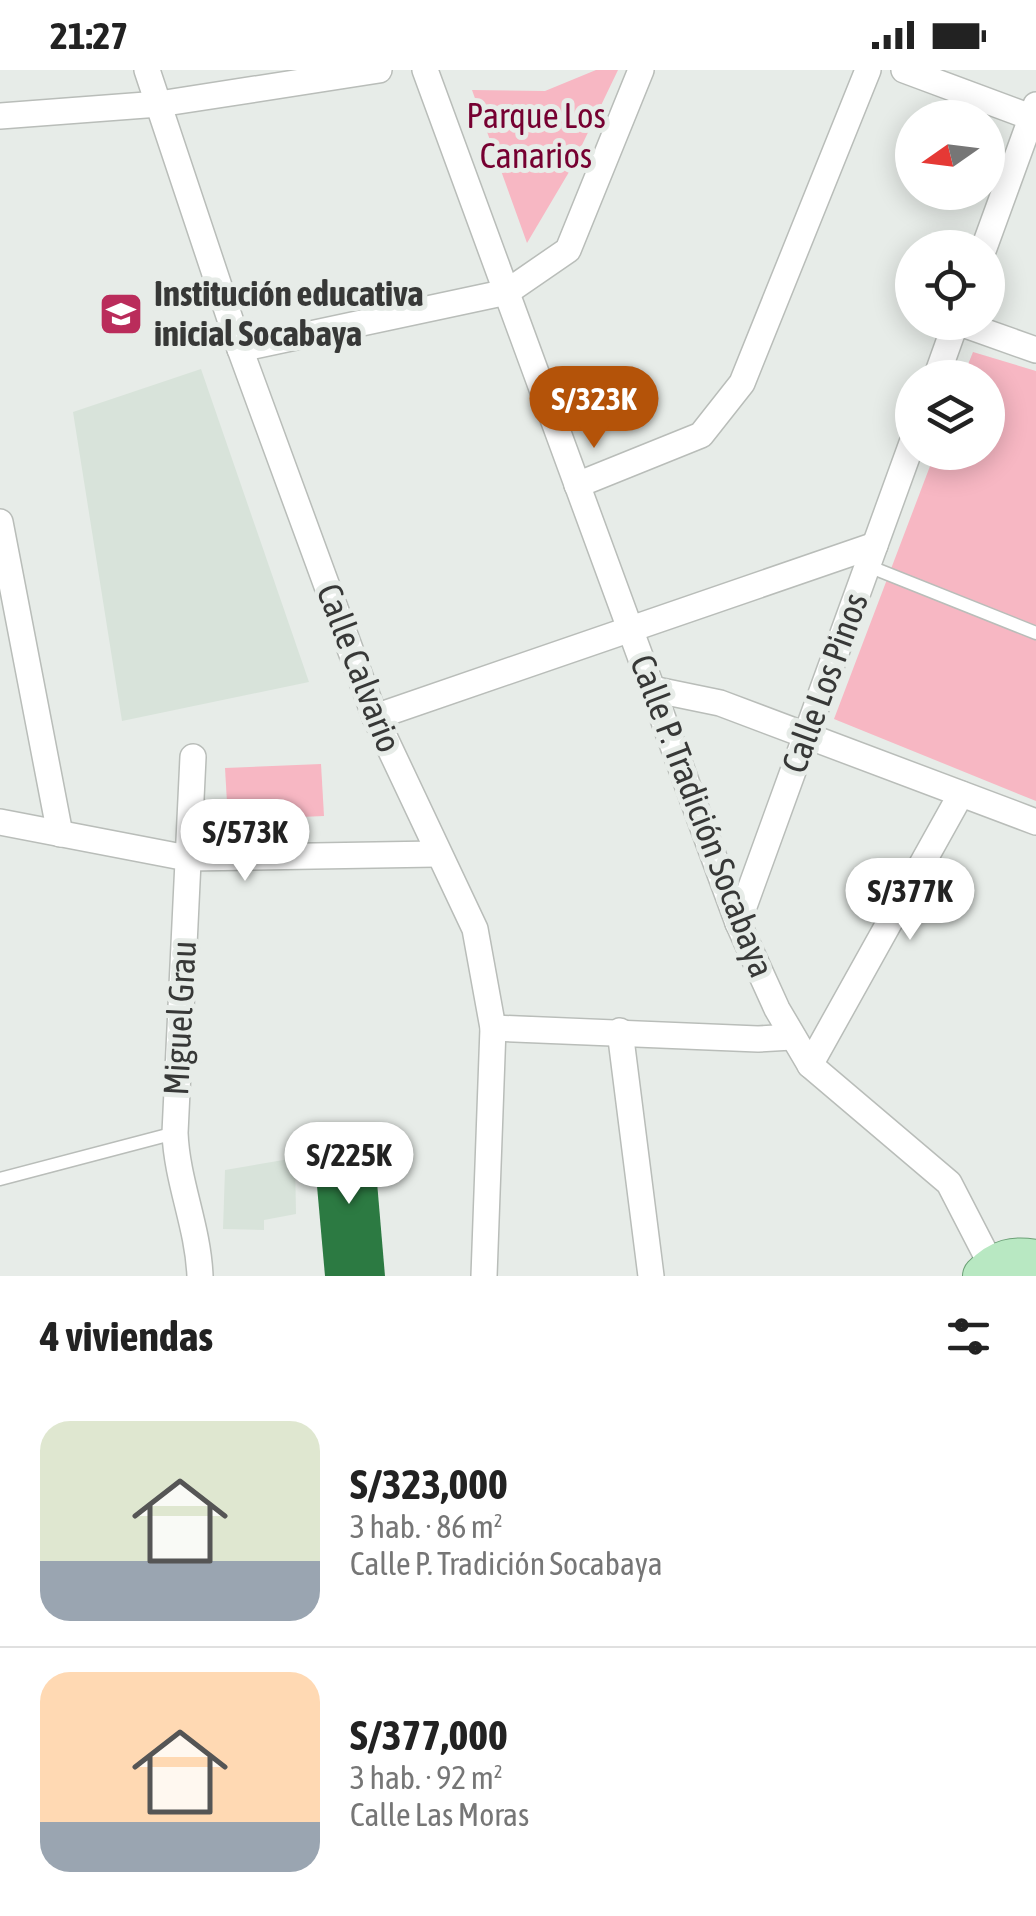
<!DOCTYPE html>
<html lang="es">
<head>
<meta charset="utf-8">
<style>
  body { margin:0; font-family:"Asap Condensed",sans-serif; background:#f2f2f2; color:#222; height:100vh; display:flex; flex-direction:column; font-size:38px; white-space:nowrap }
  * { box-sizing:border-box; margin:0 }
  p { font-size:32px; color:#767676 }
  .icon { flex:none; width:55px; height:55px; fill:none; stroke:currentColor; stroke-width:2; stroke-linecap:round; stroke-linejoin:round }
  .map { position:relative; height:1206px; overflow:hidden }
  .panel { display:flex; flex-direction:column; background:#fff; flex:1 }
  .panel>* { flex:none }
  .needle { width:65px; rotate:256deg }
  .fabs { position:absolute; left:895px; top:30px; display:grid; gap:20px }
  .fabs a { display:grid; place-items:center; width:110px; height:110px; border-radius:50%; background:#fff; box-shadow:0 5px 25px #0003; font-size:50px }
  .price { position:absolute; translate:-50% -85px; padding:0 22px; border-radius:35px; background:#fff; color:#222; font-size:32px; line-height:65px; filter:drop-shadow(0 2px 5px #0008) }
  .price::after { content:''; position:absolute; left:50%; top:60px; width:30px; height:22px; margin-left:-15px; background:inherit; clip-path:polygon(0 0,100% 0,50% 100%) }
  .price.current { background:#b45309; color:#fff }
  ul { padding:0; list-style:none }
  li { display:flex; align-items:center; gap:30px; height:250px; padding:0 40px }
  li+li { border-top:2px solid #e0e0e0 }
  li span { display:grid; place-items:center; flex:none; width:280px; height:200px; border-radius:30px; color:#555 }
  li>.icon { margin-inline-start:auto }
  span .icon { width:120px; height:120px; fill:#fffc; stroke-width:1 }
  li b { font-size:42px }
  h2 { display:flex; justify-content:space-between; align-items:center; height:120px; padding:0 40px; font-size:42px }
  .status { display:flex; justify-content:space-between; align-items:center; height:70px; padding:0 50px; background:#fff; direction:ltr }
  .status svg { height:28px; fill:currentColor }
  .map>svg:first-child { display:block }
  .built { fill:#d8e3da }
  .green { fill:#f7b7c3 }
  .building { fill:#2c7a42 }
  .lines { fill:none; stroke-linecap:round; stroke-linejoin:round }
  .lane-casing { stroke:#b9bdb9; stroke-width:15 }
  .street-casing { stroke:#b9bdb9; stroke-width:28 }
  .primary-casing { stroke:#6ca177; stroke-width:42 }
  .lane { stroke:#fff; stroke-width:12 }
  .street { stroke:#fff; stroke-width:25 }
  .primary { stroke:#b8e8c2; stroke-width:40 }
  .labels { text-anchor:middle; stroke-width:10; stroke-linejoin:round; paint-order:stroke }
  .park-label { font-size:35px; fill:#760031; stroke:#e7ece8 }
  .poi-label { font-size:35px; font-weight:bold; fill:#373837; stroke:#e7ece8; text-anchor:start }
  .street-label { font-size:35px; fill:#373837; stroke:#e7ece8 }
</style>
</head>
<body>
<div class="status"><b>21:27</b><svg viewBox="0 0 49 12"><path d="M0 12V9h3v3zM5 12V6h3v6zM10 12V3h3v9zM15 12V0h3v12zM26 1h20v11H26zM47 4h2v5h-2z"/></svg></div>
<div class="map">
<svg width="1036" height="1206" viewBox="0 0 1036 1206">
  <rect width="100%" height="100%" fill="#e7ece8"/>
  <g class="built">
    <polygon points="201,299 309,612 122,651 73,342"/>
    <polygon points="295,1088 296,1144 264,1150 264,1160 223,1159 225,1100"/>
  </g>
  <g class="green">
    <polygon points="596,0 618,0 569,102 527,173 472,20 545,21"/>
    <polygon points="973,282 1036,301 1036,731 834,649 935,383 988,382 988,308 963,307"/>
    <polygon points="321,694 324,746 228,750 225,698"/>
  </g>
  <polygon class="building" points="373,1065 385,1206 325,1206 313,1071"/>
  <g class="lines">
    <defs>
      <g id="lane">
        <polyline points="868,496 1036,563"/>
        <polyline points="0,1109 175,1063"/>
      </g>
      <g id="street">
        <polyline points="147,0 240,279 375,647 475,859 493,958 484,1206"/>
        <polyline points="425,0 738,853 777,939 810,995 949,1113 997,1206"/>
        <polyline points="904,0 1036,49"/>
        <polyline points="0,46 159,34 379,0"/>
        <polyline points="984,178 1036,35"/>
        <polyline points="957,252 1036,280"/>
        <polyline points="240,279 507,222 568,180 641,0"/>
        <polyline points="936,308 956,252"/>
        <polyline points="577,415 701,365 742,313 868,0"/>
        <polyline points="0,452 60,764"/>
        <polyline points="652,619 720,633 1036,752"/>
        <polyline points="375,647 875,475"/>
        <path d="M193,687L175,1063C177,1112 198,1156 200,1206"/>
        <polyline points="0,752 187,788 436,784"/>
        <polyline points="738,853 912,373"/>
        <polyline points="493,958 758,969 792,967"/>
        <polyline points="620,961 651,1206"/>
        <polyline points="810,995 961,724"/>
      </g>
      <path id="primary" d="M983,1206C999,1189 1014,1186 1036,1190"/>
    </defs>
    <use href="#lane" class="lane-casing"/>
    <use href="#street" class="street-casing"/>
    <use href="#primary" class="primary-casing"/>
    <use href="#lane" class="lane"/>
    <use href="#street" class="street"/>
    <use href="#primary" class="primary"/>
  </g>
  <defs>
    <symbol id="school-square" viewBox="-11 -11 22 22"><rect x="-9" y="-9" width="18" height="18" rx="4" fill="#ba2c5b" stroke="#e7ece8"/><path d="M0-5L7-2L0 1L-7-2ZM-4 1L0 2.5L4 1V4Q0 6-4 4Z" fill="#fff"/></symbol>
  </defs>
  <g fill-rule="evenodd">
    <use href="#school-square" x="96" y="219" width="50" height="50"/>
  </g>
  <g class="labels">
    <g class="park-label">
      <text x="536" y="58">Parque Los<tspan x="536" dy="40">Canarios</tspan></text>
    </g>
    <g class="poi-label">
      <text x="154" y="236">Institución educativa<tspan x="154" dy="40">inicial Socabaya</tspan></text>
    </g>
    <g class="street-label">
      <text transform="translate(359 598) rotate(69)" y="12">Calle Calvario</text>
      <text transform="translate(825 613) rotate(-70)" y="12">Calle Los Pinos</text>
      <text transform="translate(702 746) rotate(69)" y="12">Calle P. Tradición Socabaya</text>
      <text transform="translate(180 948) rotate(-87)" y="12">Miguel Grau</text>
    </g>
  </g>
</svg>
<div class="fabs">
<a><svg class="needle" viewBox="-14 -14 28 28"><path d="M0-13l5 13h-10z" fill="#e53935"/><path d="M0 13l5-13h-10z" fill="#767676"/></svg></a>
<a><svg class="icon" aria-label="locate" viewBox="0 0 24 24"><circle cx="12" cy="12" r="6"/><path d="M12 2v4M12 18v4M2 12h4M18 12h4"/></svg></a>
<a><svg class="icon" aria-label="layers" viewBox="0 0 24 24"><path d="M12 4l9 5-9 5-9-5zM3 14l9 5 9-5"/></svg></a>
</div>
<b class="price current" style="left:594px;top:381px">S/323K</b>
<b class="price" style="left:245px;top:814px">S/573K</b>
<b class="price" style="left:910px;top:873px">S/377K</b>
<b class="price" style="left:349px;top:1137px">S/225K</b>
</div>
<section class="panel">
<h2>4 viviendas<svg class="icon" aria-label="filters" viewBox="0 0 24 24"><path d="M4 7h16M4 17h16"/><circle cx="9" cy="7" r="2"/><circle cx="15" cy="17" r="2"/></svg></h2>
<ul>
<li><span style="background:linear-gradient(#dfe7d0 70%,#9aa5b1 0)"><svg class="icon" aria-label="home" viewBox="0 0 24 24"><path d="M3 11l9-7 9 7M6 9v11h12V9"/></svg></span><div><b>S/323,000</b><p>3 hab. · 86 m²</p><p>Calle P. Tradición Socabaya</p></div></li>
<li><span style="background:linear-gradient(#ffd9b3 75%,#9aa5b1 0)"><svg class="icon" aria-label="home" viewBox="0 0 24 24"><path d="M3 11l9-7 9 7M6 9v11h12V9"/></svg></span><div><b>S/377,000</b><p>3 hab. · 92 m²</p><p>Calle Las Moras</p></div></li>
</ul>
</section>
</body>
</html>
